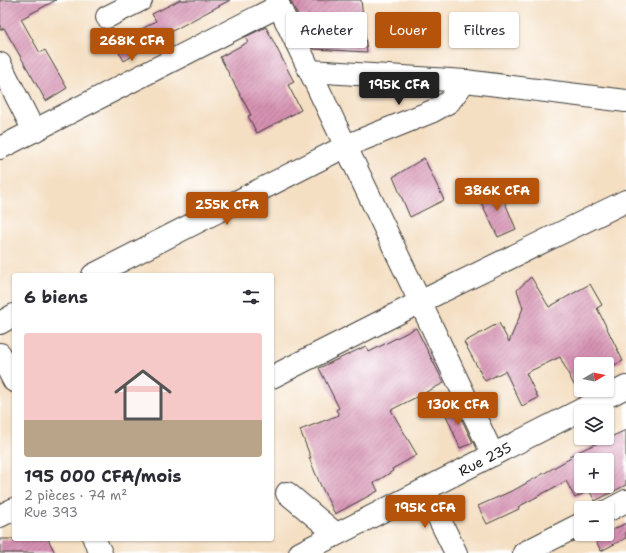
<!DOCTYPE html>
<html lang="fr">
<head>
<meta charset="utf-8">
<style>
  body { margin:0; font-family:"Shantell Sans",sans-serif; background:#f2f2f3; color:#2b2b33; height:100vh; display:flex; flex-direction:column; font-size:15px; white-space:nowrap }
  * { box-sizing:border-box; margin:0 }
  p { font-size:13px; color:#7c7c81 }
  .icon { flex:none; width:22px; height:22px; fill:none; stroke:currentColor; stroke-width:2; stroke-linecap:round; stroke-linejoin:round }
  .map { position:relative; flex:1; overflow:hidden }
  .side { position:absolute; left:12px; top:273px; width:262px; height:268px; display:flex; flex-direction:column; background:#fff; border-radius:4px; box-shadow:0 1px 3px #0004 }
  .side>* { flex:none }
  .banner { position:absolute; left:286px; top:12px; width:280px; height:36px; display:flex; gap:8px }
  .needle { width:26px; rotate:81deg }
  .controls { position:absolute; left:574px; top:357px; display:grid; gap:8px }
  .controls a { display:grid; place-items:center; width:40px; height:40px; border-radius:4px; background:#fff; box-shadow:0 1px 3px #0004; font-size:20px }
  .price { position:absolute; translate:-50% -34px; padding:0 9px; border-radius:4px; background:#b45309; color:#fff; font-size:13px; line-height:26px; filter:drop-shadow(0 1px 2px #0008) }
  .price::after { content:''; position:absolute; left:50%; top:24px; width:12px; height:9px; margin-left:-6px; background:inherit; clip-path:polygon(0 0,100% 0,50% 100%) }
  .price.selected { background:#222; color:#fff }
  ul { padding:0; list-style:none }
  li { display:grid; align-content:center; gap:8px; height:212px; padding:0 12px }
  li span { display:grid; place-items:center; height:124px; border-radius:4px; color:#555 }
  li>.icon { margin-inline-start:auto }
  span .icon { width:72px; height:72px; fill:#fffc; stroke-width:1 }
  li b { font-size:17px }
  h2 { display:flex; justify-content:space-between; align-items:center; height:48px; padding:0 12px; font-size:17px }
  .pill { padding:0 14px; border-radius:4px; background:#fff; box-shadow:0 1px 3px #0004; font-size:14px; line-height:36px }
  .pill.selected { background:#b45309; color:#fff }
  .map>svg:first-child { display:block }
  .building { fill:url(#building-hatch); fill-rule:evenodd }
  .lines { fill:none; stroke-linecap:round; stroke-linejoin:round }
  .minor-casing { stroke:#3c3935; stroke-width:24 }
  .minor { stroke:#fff; stroke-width:22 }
  .labels { text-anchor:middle; stroke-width:3.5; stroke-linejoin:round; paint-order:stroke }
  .street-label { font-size:14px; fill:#1c1c1c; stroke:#fff }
</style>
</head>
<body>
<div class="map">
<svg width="626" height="553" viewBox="0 0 626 553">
  <defs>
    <pattern id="building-hatch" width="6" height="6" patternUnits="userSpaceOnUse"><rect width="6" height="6" fill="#d692b2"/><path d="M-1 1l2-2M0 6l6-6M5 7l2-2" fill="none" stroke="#ad7690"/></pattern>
  </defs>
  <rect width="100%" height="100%" fill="#fff"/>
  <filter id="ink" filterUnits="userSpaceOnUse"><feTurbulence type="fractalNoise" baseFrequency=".025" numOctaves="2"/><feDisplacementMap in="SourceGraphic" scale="8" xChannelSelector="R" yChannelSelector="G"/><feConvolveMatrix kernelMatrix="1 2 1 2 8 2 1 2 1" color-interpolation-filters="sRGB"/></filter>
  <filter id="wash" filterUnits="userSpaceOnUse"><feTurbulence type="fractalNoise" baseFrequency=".012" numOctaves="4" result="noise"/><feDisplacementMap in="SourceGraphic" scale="16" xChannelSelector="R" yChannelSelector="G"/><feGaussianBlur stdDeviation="0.9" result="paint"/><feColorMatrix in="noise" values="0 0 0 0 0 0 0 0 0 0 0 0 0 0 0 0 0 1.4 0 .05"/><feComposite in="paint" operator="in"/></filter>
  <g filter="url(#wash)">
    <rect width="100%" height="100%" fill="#f4dfc3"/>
    <g id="blocks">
      <g class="building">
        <polygon points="0,0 56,0 21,19 40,53 45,50 67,88 46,101 4,28 0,30"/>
        <polygon points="180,0 230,0 146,45 147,47 124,61 115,45 156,21 152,14"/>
        <polygon points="290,0 361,0 367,52 313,49 310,43 306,16 298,16"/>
        <polygon points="266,27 294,82 288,85 301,110 257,133 248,116 251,115 220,57 248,42 245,37"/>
        <polygon points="424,158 444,200 410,217 393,177"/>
        <polygon points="498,186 516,229 498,237 478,196"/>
        <polygon points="531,277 549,307 590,284 602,305 597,308 623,361 607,369 607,364 581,364 581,382 574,385 560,357 526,373 538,398 522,406 505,371 485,381 464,342 499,323 509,342 523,308 517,290"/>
        <polygon points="416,328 444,383 391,410 417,455 392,469 393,471 374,483 378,491 335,514 320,484 309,458 311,458 300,430 339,415 336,410 339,408 319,368 366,346 369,352"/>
        <polygon points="454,403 473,443 460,448 443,408"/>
        <path d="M626,430V485L595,501L589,490L575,498L566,481L518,507L519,509L487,524L478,506L516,489L571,458L569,456ZM581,460H607V486H581Z"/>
        <polygon points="626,523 626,538 601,551 595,539 607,534 607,533"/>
        <polygon points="0,539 48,539 55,553 0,553"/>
      </g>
    </g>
  </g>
  <g filter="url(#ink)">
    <use href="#blocks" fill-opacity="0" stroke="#3c3935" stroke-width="1"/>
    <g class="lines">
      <defs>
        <g id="minor">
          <polyline points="276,0 493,455"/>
          <polyline points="107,17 141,0"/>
          <polyline points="0,64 34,131"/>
          <polyline points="310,71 465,81 626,101"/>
          <polyline points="0,148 279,6"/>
          <polyline points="93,275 346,146 433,111 449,102 465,81"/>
          <polyline points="0,323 14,315"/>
          <polyline points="0,354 14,381"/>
          <polyline points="272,377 420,302 626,201"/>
          <polyline points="425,490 456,553"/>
          <polyline points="287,493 336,534"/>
          <polyline points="607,511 626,501"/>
          <polyline points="0,516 14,509"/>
          <polyline points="94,539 101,553"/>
          <polyline points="300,553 626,387"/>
          <polyline points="524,553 581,524"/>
        </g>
      </defs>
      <use href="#minor" class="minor-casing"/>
      <use href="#minor" class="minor"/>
    </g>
  </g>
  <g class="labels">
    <g class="street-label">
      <text transform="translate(485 459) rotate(-27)" y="5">Rue 235</text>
    </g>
  </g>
</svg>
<div class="controls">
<a><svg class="needle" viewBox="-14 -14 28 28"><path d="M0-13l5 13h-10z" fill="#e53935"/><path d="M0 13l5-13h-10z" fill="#7c7c81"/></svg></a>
<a><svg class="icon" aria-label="layers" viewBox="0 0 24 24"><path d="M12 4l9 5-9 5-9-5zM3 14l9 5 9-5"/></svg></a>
<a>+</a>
<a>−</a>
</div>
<b class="price" style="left:132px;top:62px">268K CFA</b>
<b class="price selected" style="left:399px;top:106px">195K CFA</b>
<b class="price" style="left:497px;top:212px">386K CFA</b>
<b class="price" style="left:227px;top:226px">255K CFA</b>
<b class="price" style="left:458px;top:426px">130K CFA</b>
<b class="price" style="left:425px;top:529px">195K CFA</b>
<div class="banner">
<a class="pill">Acheter</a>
<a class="pill selected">Louer</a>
<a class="pill">Filtres</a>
</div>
<section class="side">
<h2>6 biens<svg class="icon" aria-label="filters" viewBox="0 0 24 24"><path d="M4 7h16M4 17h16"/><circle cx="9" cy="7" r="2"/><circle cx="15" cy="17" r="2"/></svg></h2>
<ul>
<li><span style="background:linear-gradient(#f6c9c9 70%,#b9a48a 0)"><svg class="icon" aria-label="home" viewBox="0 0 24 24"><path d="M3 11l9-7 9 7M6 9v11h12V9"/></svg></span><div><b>195 000 CFA/mois</b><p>2 pièces · 74 m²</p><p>Rue 393</p></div></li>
</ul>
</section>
</div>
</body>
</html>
